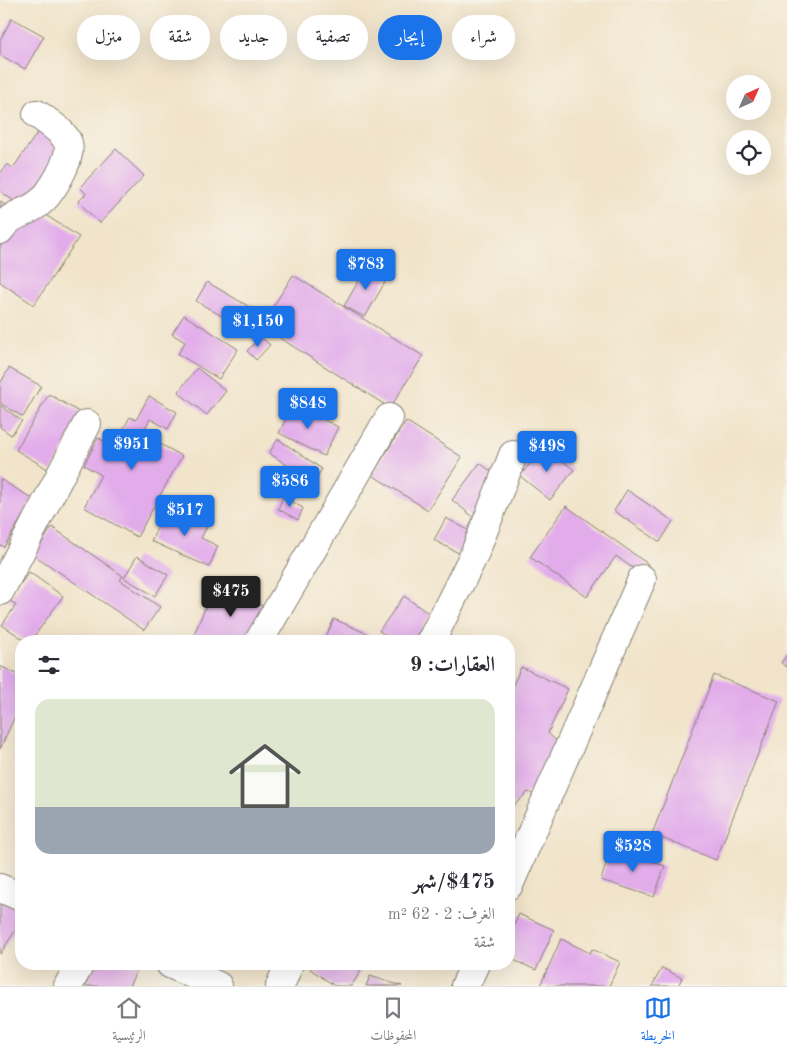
<!DOCTYPE html>
<html lang="ar">
<head>
<meta charset="utf-8">
<style>
  body { margin:0; font-family:"Old Standard TT",Amiri,serif; background:#f7f7f7; color:#2b2b33; direction:rtl; height:100vh; display:flex; flex-direction:column; font-size:19px; white-space:nowrap }
  * { box-sizing:border-box; margin:0 }
  p { font-size:16px; color:#7c7c81 }
  .icon { flex:none; width:28px; height:28px; fill:none; stroke:currentColor; stroke-width:2; stroke-linecap:round; stroke-linejoin:round }
  .map { position:relative; flex:1; overflow:hidden; direction:ltr }
  .details { position:absolute; left:15px; top:635px; width:500px; height:335px; display:flex; flex-direction:column; background:#fff; border-radius:20px; box-shadow:0 5px 20px #0002; direction:rtl }
  .details>* { flex:none }
  .guide { position:absolute; left:15px; top:15px; width:500px; height:45px; direction:rtl; display:flex; gap:10px }
  .needle { width:32px; rotate:45deg }
  .controls { position:absolute; left:726px; top:75px; display:grid; gap:10px }
  .controls a { display:grid; place-items:center; width:45px; height:45px; border-radius:50%; background:#fff; box-shadow:0 5px 20px #0002; font-size:25px }
  .price { position:absolute; translate:-50% -42px; padding:0 11px; border-radius:5px; background:#1a73e8; color:#fff; font-size:16px; line-height:32px; filter:drop-shadow(0 1px 2px #0008) }
  .price::after { content:''; position:absolute; left:50%; top:30px; width:15px; height:11px; margin-left:-8px; background:inherit; clip-path:polygon(0 0,100% 0,50% 100%) }
  .price.selected { background:#222; color:#fff }
  ul { padding:0; list-style:none }
  li { display:grid; align-content:center; gap:10px; height:265px; padding:0 20px }
  li span { display:grid; place-items:center; height:155px; border-radius:15px; color:#555 }
  li>.icon { margin-inline-start:auto }
  span .icon { width:90px; height:90px; fill:#fffc; stroke-width:1 }
  li b { font-size:21px }
  h2 { display:flex; justify-content:space-between; align-items:center; height:60px; padding:0 20px; font-size:21px }
  .pill { padding:0 18px; border-radius:22px; background:#fff; box-shadow:0 5px 20px #0002; font-size:18px; line-height:45px }
  .pill.selected { background:#1a73e8; color:#fff }
  .tab-bar { display:flex; justify-content:space-around; align-items:center; height:70px; border-top:1px solid #e1e1e2; background:#fff; font-size:14px; color:#7c7c81 }
  .tab-bar a { display:grid; justify-items:center; gap:2px }
  .tab-bar .selected { color:#1a73e8 }
  .map>svg:first-child { display:block }
  .building { fill:#e2aceb }
  .lines { fill:none; stroke-linecap:round; stroke-linejoin:round }
  .minor-casing { stroke:#868073; stroke-width:30 }
  .minor { stroke:#fff; stroke-width:28 }
</style>
</head>
<body>
<div class="map">
<svg width="787" height="986" viewBox="0 0 787 986">
  <rect width="100%" height="100%" fill="#f7f3e8"/>
  <filter id="ink" filterUnits="userSpaceOnUse"><feTurbulence type="fractalNoise" baseFrequency=".02" numOctaves="2"/><feDisplacementMap in="SourceGraphic" scale="10" xChannelSelector="R" yChannelSelector="G"/><feConvolveMatrix kernelMatrix="1 2 1 2 8 2 1 2 1" color-interpolation-filters="sRGB"/></filter>
  <filter id="wash" filterUnits="userSpaceOnUse"><feTurbulence type="fractalNoise" baseFrequency=".0096" numOctaves="4" result="noise"/><feDisplacementMap in="SourceGraphic" scale="20" xChannelSelector="R" yChannelSelector="G"/><feGaussianBlur stdDeviation="1.12" result="paint"/><feColorMatrix in="noise" values="0 0 0 0 0 0 0 0 0 0 0 0 0 0 0 0 0 1.4 0 .05"/><feComposite in="paint" operator="in"/></filter>
  <g filter="url(#wash)">
    <rect width="100%" height="100%" fill="#f1e4ca"/>
    <g id="blocks">
      <g class="building">
        <polygon points="12,18 44,36 25,69 0,55 0,40"/>
        <polygon points="51,113 82,135 32,206 79,237 34,305 0,282 0,247 25,209 0,191 0,174 7,164 13,168"/>
        <polygon points="116,149 144,176 100,223 78,202 86,194 80,187"/>
        <polygon points="0,201 7,207 0,215"/>
        <polygon points="368,265 388,277 365,317 344,306"/>
        <polygon points="293,275 423,356 390,408 261,326"/>
        <polygon points="207,282 258,312 247,331 196,301"/>
        <polygon points="184,315 238,349 219,379 178,354 185,342 172,334"/>
        <polygon points="261,337 270,345 256,360 247,351"/>
        <polygon points="9,368 41,386 23,417 0,403 0,384"/>
        <polygon points="197,368 226,391 207,415 178,392"/>
        <polygon points="49,394 84,415 51,471 16,450"/>
        <polygon points="149,396 177,412 168,429 150,419 142,434 182,456 137,537 84,507 101,475 84,465 98,438 114,446 130,417 136,420"/>
        <polygon points="293,404 338,427 324,456 279,433"/>
        <polygon points="0,405 22,421 11,435 0,427"/>
        <polygon points="406,421 462,457 428,510 372,475"/>
        <polygon points="278,439 322,469 313,483 269,453"/>
        <polygon points="544,446 574,470 550,500 520,476"/>
        <polygon points="480,463 505,482 477,520 452,500"/>
        <polygon points="0,479 33,499 4,547 0,545"/>
        <polygon points="627,490 673,521 660,542 614,511"/>
        <polygon points="283,497 303,508 298,520 278,509"/>
        <polygon points="566,506 648,564 641,574 616,556 587,597 530,557"/>
        <polygon points="167,507 208,525 201,538 218,546 209,567 151,541"/>
        <polygon points="446,518 477,535 466,557 434,540"/>
        <polygon points="52,527 123,576 120,580 160,607 144,630 34,555"/>
        <polygon points="137,556 168,575 155,596 124,578"/>
        <polygon points="29,572 63,596 31,641 26,641 2,625 16,605 9,600"/>
        <polygon points="215,585 269,609 255,641 210,641 194,634"/>
        <polygon points="404,596 431,615 412,641 394,641 379,631"/>
        <polygon points="334,619 368,634 365,641 324,641"/>
        <polygon points="787,654 787,667 781,663"/>
        <polygon points="0,666 21,676 21,703 0,749"/>
        <polygon points="521,667 568,689 548,733 570,754 548,801 528,792 510,809 509,694"/>
        <polygon points="714,675 779,701 716,860 652,834"/>
        <polygon points="611,848 665,866 654,897 601,880"/>
        <polygon points="0,882 21,896 21,922 0,954"/>
        <polygon points="519,914 554,930 536,970 509,958 509,937"/>
        <polygon points="561,939 590,953 592,949 620,962 609,986 540,986"/>
        <polygon points="96,964 140,964 129,986 85,986"/>
        <polygon points="314,964 349,964 361,971 351,986 335,986 310,969"/>
        <polygon points="662,968 682,978 678,986 652,986"/>
        <polygon points="370,976 392,983 402,986 366,986"/>
      </g>
    </g>
  </g>
  <g filter="url(#ink)">
    <use href="#blocks" fill-opacity="0" stroke="#868073" stroke-width="1"/>
    <g class="lines">
      <defs>
        <g id="minor">
          <path d="M0,230C11,213 23,215 38,204C50,196 73,158 68,143C64,131 46,121 37,114"/>
          <polyline points="0,591 87,424"/>
          <polyline points="259,641 389,418"/>
          <polyline points="431,641 474,555 513,455"/>
          <polyline points="509,885 642,579"/>
          <polyline points="0,888 21,897"/>
          <polyline points="170,964 218,986"/>
          <polyline points="68,986 80,964"/>
          <polyline points="280,986 289,964"/>
          <polyline points="465,986 475,964"/>
        </g>
      </defs>
      <use href="#minor" class="minor-casing"/>
      <use href="#minor" class="minor"/>
    </g>
  </g>
</svg>
<div class="controls">
<a><svg class="needle" viewBox="-14 -14 28 28"><path d="M0-13l5 13h-10z" fill="#e53935"/><path d="M0 13l5-13h-10z" fill="#7c7c81"/></svg></a>
<a><svg class="icon" aria-label="locate" viewBox="0 0 24 24"><circle cx="12" cy="12" r="6"/><path d="M12 2v4M12 18v4M2 12h4M18 12h4"/></svg></a>
</div>
<b class="price" style="left:366px;top:291px">$783</b>
<b class="price" style="left:258px;top:348px">$1,150</b>
<b class="price" style="left:308px;top:430px">$848</b>
<b class="price" style="left:132px;top:471px">$951</b>
<b class="price" style="left:547px;top:473px">$498</b>
<b class="price" style="left:290px;top:508px">$586</b>
<b class="price" style="left:185px;top:537px">$517</b>
<b class="price selected" style="left:231px;top:618px">$475</b>
<b class="price" style="left:633px;top:873px">$528</b>
<div class="guide">
<a class="pill">شراء</a>
<a class="pill selected">إيجار</a>
<a class="pill">تصفية</a>
<a class="pill">جديد</a>
<a class="pill">شقة</a>
<a class="pill">منزل</a>
</div>
<section class="details">
<h2>العقارات: 9<svg class="icon" aria-label="filters" viewBox="0 0 24 24"><path d="M4 7h16M4 17h16"/><circle cx="9" cy="7" r="2"/><circle cx="15" cy="17" r="2"/></svg></h2>
<ul>
<li><span style="background:linear-gradient(#dfe7d0 70%,#9aa5b1 0)"><svg class="icon" aria-label="home" viewBox="0 0 24 24"><path d="M3 11l9-7 9 7M6 9v11h12V9"/></svg></span><div><b>$475/شهر</b><p>الغرف: 2 · 62 m²</p><p>شقة</p></div></li>
</ul>
</section>
</div>
<nav class="tab-bar">
<a class="selected"><svg class="icon" aria-label="map" viewBox="0 0 24 24"><path d="M3 6l6-2 6 2 6-2v14l-6 2-6-2-6 2zM9 4v14M15 6v14"/></svg>الخريطة</a>
<a><svg class="icon" aria-label="saved" viewBox="0 0 24 24"><path d="M7 4h10v16l-5-4-5 4z"/></svg>المحفوظات</a>
<a><svg class="icon" aria-label="home" viewBox="0 0 24 24"><path d="M3 11l9-7 9 7M6 9v11h12V9"/></svg>الرئيسية</a>
</nav>
</body>
</html>
